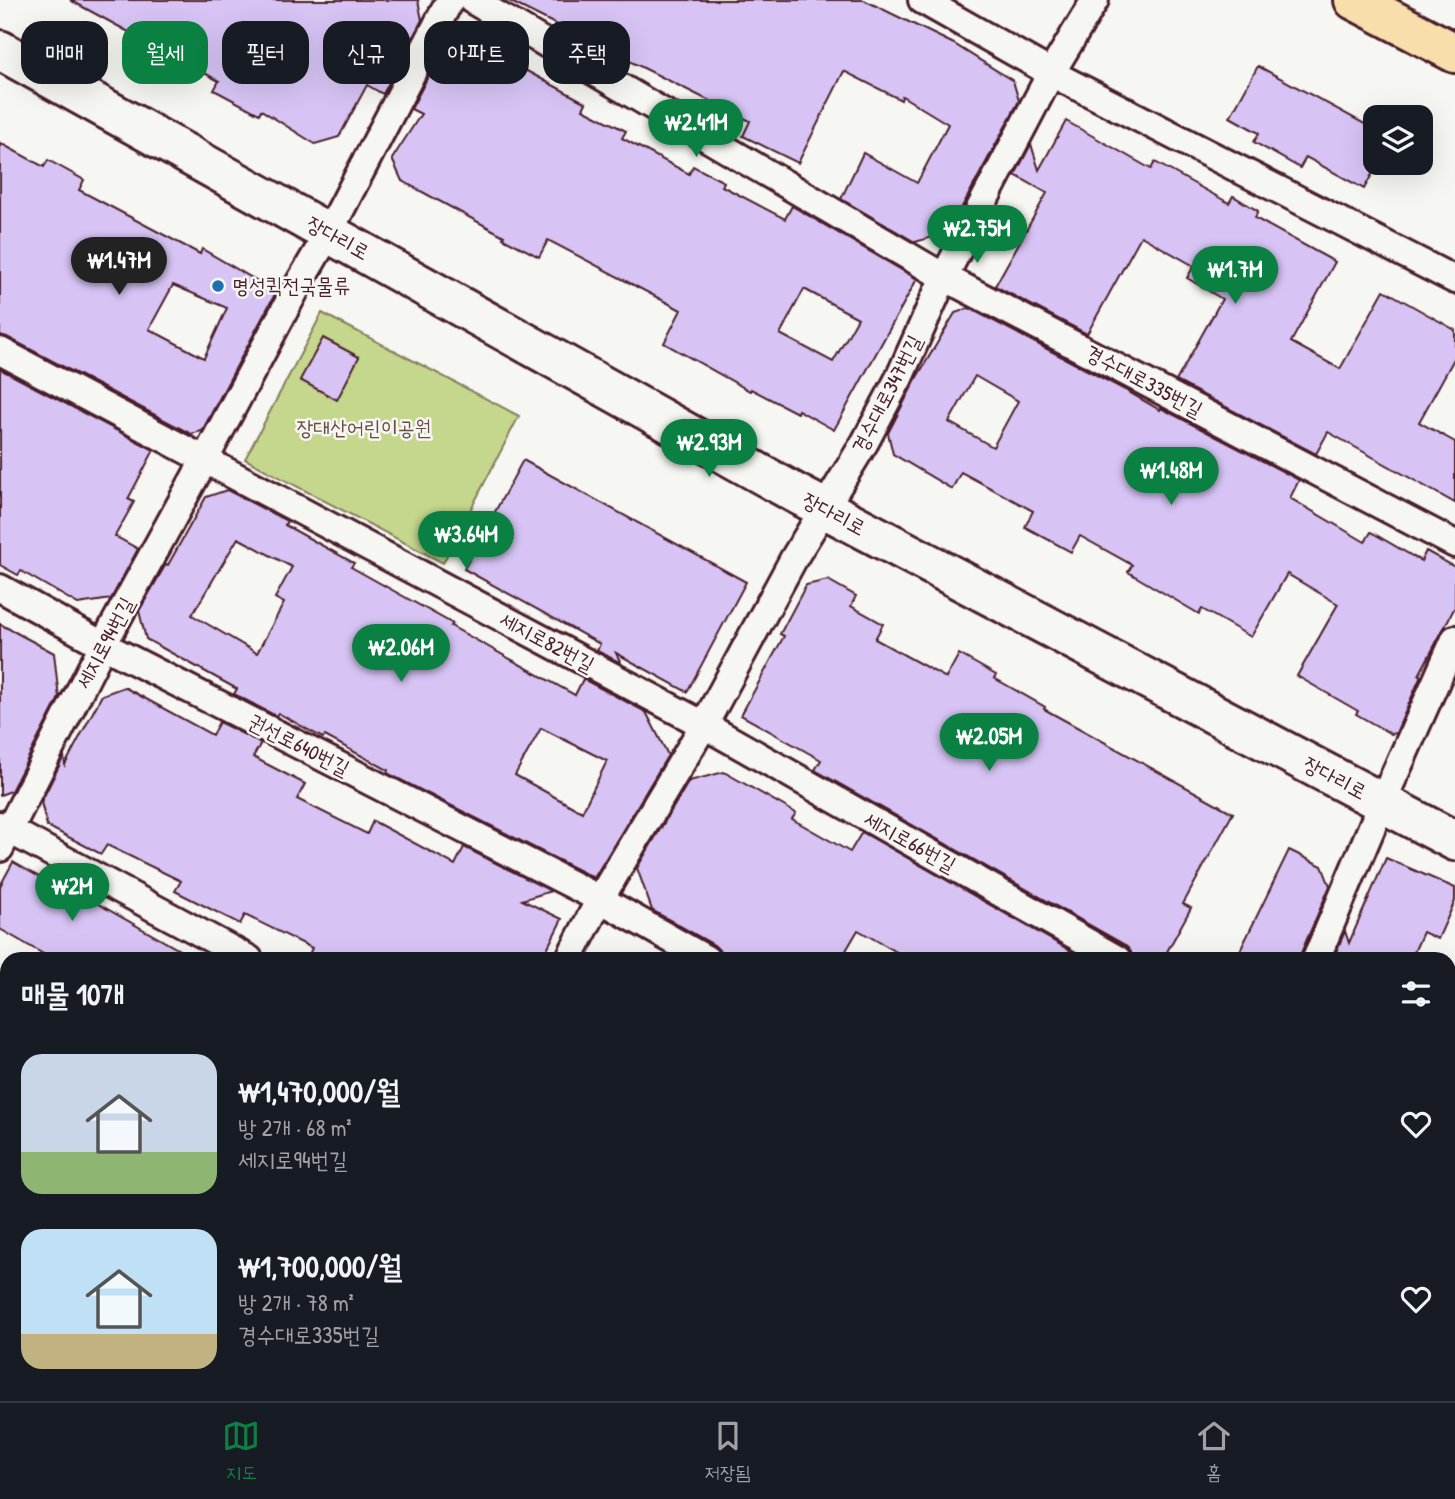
<!DOCTYPE html>
<html lang="ko">
<head>
<meta charset="utf-8">
<style>
  body { margin:0; font-family:"Patrick Hand","Poor Story",sans-serif; background:#20242c; color:#f1f3f6; height:100vh; display:flex; flex-direction:column; font-size:26px; white-space:nowrap }
  * { box-sizing:border-box; margin:0 }
  p { font-size:23px; color:#9ea1a6 }
  .icon { flex:none; width:38px; height:38px; fill:none; stroke:currentColor; stroke-width:2; stroke-linecap:round; stroke-linejoin:round }
  .map { position:relative; flex:1; overflow:hidden }
  .details { position:absolute; left:0px; top:952px; width:1456px; height:450px; display:flex; flex-direction:column; background:#171b24; border-radius:21px 21px 0 0; box-shadow:0 7px 28px #0002 }
  .details>* { flex:none }
  .guide { position:absolute; left:21px; top:21px; width:700px; height:63px; display:flex; gap:14px }
  .controls { position:absolute; left:1363px; top:105px; display:grid; gap:14px }
  .controls a { display:grid; place-items:center; width:70px; height:70px; border-radius:14px; background:#171b24; box-shadow:0 7px 28px #0002; font-size:35px }
  .price { position:absolute; translate:-50% -60px; padding:0 16px; border-radius:24px; background:#0b8043; color:#fff; font-size:23px; line-height:46px; filter:drop-shadow(0 2px 4px #0008) }
  .price::after { content:''; position:absolute; left:50%; top:42px; width:21px; height:16px; margin-left:-10px; background:inherit; clip-path:polygon(0 0,100% 0,50% 100%) }
  .price.selected { background:#222; color:#fff }
  ul { padding:0; list-style:none }
  li { display:flex; align-items:center; gap:21px; height:175px; padding:0 21px }
  li span { display:grid; place-items:center; flex:none; width:196px; height:140px; border-radius:21px; color:#555 }
  li>.icon { margin-inline-start:auto }
  span .icon { width:84px; height:84px; fill:#fffc; stroke-width:1 }
  li b { font-size:30px }
  h2 { display:flex; justify-content:space-between; align-items:center; height:84px; padding:0 21px; font-size:30px }
  .pill { padding:0 24px; border-radius:21px; background:#171b24; box-shadow:0 7px 28px #0002; font-size:24px; line-height:63px }
  .pill.selected { background:#0b8043; color:#fff }
  .tabs { display:flex; justify-content:space-around; align-items:center; height:98px; border-top:2px solid #363941; background:#171b24; font-size:19px; color:#9ea1a6 }
  .tabs a { display:grid; justify-items:center; gap:4px }
  .tabs .selected { color:#0b8043 }
  .map>svg:first-child { display:block }
  .green { fill:#c4d78c; stroke:#877b5c; stroke-width:2 }
  .building { fill:#d7c4f5; stroke:#4a1f2b; stroke-width:2; fill-rule:evenodd }
  .lines { fill:none; stroke-linecap:round; stroke-linejoin:round }
  .street-casing { stroke:#4a1f2b; stroke-width:32 }
  .secondary-casing { stroke:#4a1f2b; stroke-width:44 }
  .primary-casing { stroke:#4a1f2b; stroke-width:44 }
  .street { stroke:#f6f6f2; stroke-width:26 }
  .secondary { stroke:#f6f6f2; stroke-width:38 }
  .primary { stroke:#f8deab; stroke-width:38 }
  .poi-dot { fill:#1f6fb2; stroke:#f6f6f2; stroke-width:2.5 }
  .labels { text-anchor:middle; stroke-width:5; stroke-linejoin:round; paint-order:stroke }
  .street-label { font-size:21px; fill:#4a1f2b; stroke:#f6f6f2 }
  .poi-label { font-size:21px; fill:#4a1f2b; stroke:#f6f6f2; text-anchor:start }
  .park-label { font-size:21px; fill:#684d43; stroke:#f6f6f2 }
</style>
</head>
<body>
<div class="map">
<svg width="1455" height="1401" viewBox="0 0 1455 1401">
  <rect width="100%" height="100%" fill="#f6f6f2"/>
  <filter id="ink" filterUnits="userSpaceOnUse"><feTurbulence type="fractalNoise" baseFrequency=".0143" numOctaves="2"/><feDisplacementMap in="SourceGraphic" scale="14" xChannelSelector="R" yChannelSelector="G"/><feConvolveMatrix kernelMatrix="1 2 1 2 8 2 1 2 1" color-interpolation-filters="sRGB"/></filter>
  <g filter="url(#ink)">
    <g class="green">
      <polygon points="322,313 519,416 443,563 245,459"/>
      <polygon points="0,1307 7,1310 7,1395 122,1395 118,1401 0,1401"/>
    </g>
    <g class="building">
      <polygon points="70,0 418,0 422,20 383,94 367,85 339,137 315,144 261,110 259,114 214,90 219,81"/>
      <polygon points="507,0 864,0 954,44 1013,81 1019,101 948,233 915,242 841,199 863,153 917,183 948,124 902,96 901,100 844,71 798,163 743,136 750,121"/>
      <path d="M466,32L512,56L510,62L586,103L583,109L626,131L622,138L689,174L693,166L724,182L722,186L785,219L792,206L917,279L834,430L798,410L797,413L751,389L750,391L664,343L681,310L548,240L539,257L503,238L504,236L402,181L392,159L421,114L411,109L445,44ZM804,289L858,318L833,362L780,334Z"/>
      <polygon points="1258,66 1376,130 1376,167 1364,189 1306,157 1300,168 1254,142 1259,133 1230,117"/>
      <polygon points="1066,121 1151,169 1155,162 1229,203 1233,196 1258,211 1255,218 1335,262 1291,342 1340,369 1384,290 1455,330 1455,357 1419,422 1455,442 1455,503 1328,432 1316,454 1176,381 1222,299 1187,278 1194,266 1141,236 1087,334 995,286 1047,193 1015,175 1031,144 1039,170"/>
      <path d="M0,143L44,167L48,160L84,180L79,190L200,254L202,249L273,290L274,296L202,431L191,434L7,337L0,335ZM173,285L227,308L204,358L149,329Z"/>
      <path d="M969,308L1125,390L1160,410L1161,408L1299,480L1290,498L1365,542L1371,532L1421,561L1426,551L1455,567V607L1419,675L1421,676L1396,733L1391,734L1356,714L1358,711L1297,676L1338,604L1287,574L1251,637L1202,609L1199,614L1128,572L1132,565L1080,536L1071,552L1025,527L1033,511L961,472L952,489L893,454L888,433L917,377L955,313ZM975,376L1018,401L993,447L949,422Z"/>
      <polygon points="323,338 359,357 337,400 300,380"/>
      <polygon points="0,369 154,450 128,499 134,502 115,536 138,549 111,599 78,604 21,571 18,575 0,565"/>
      <polygon points="523,460 746,582 687,692 616,653 621,663 597,651 600,644 464,569"/>
      <path d="M227,490L287,521L285,525L354,563L351,567L453,624L451,626L575,695L583,679L646,712L668,755L594,878L387,773L388,770L325,736L323,738L278,713L276,716L234,694L237,689L146,639L139,611L166,564L168,565L206,497ZM238,538L292,567L275,598L284,603L257,653L192,615ZM541,728L607,761L582,812L515,775Z"/>
      <polygon points="828,580 856,596 851,606 883,624 875,639 946,678 959,654 996,675 994,678 1045,707 1044,709 1233,813 1183,904 1191,908 1163,959 1133,959 1131,952 1125,945 815,770 821,760 741,715 784,636 780,634 806,585"/>
      <polygon points="0,624 54,653 59,698 11,791 0,795"/>
      <polygon points="124,687 212,735 219,722 261,743 253,757 305,784 297,799 367,834 373,821 455,865 464,847 551,891 522,900 562,919 542,959 307,959 312,948 245,915 240,924 175,891 181,881 107,845 101,854 47,826 41,802 64,756 65,765 102,695"/>
      <polygon points="724,772 796,813 792,819 850,852 862,832 1085,959 909,959 858,930 841,959 733,959 720,951 714,945 652,910 637,868 689,781"/>
      <polygon points="1289,850 1322,866 1330,886 1301,953 1301,959 1236,959"/>
      <polygon points="1386,858 1455,888 1455,901 1438,939 1423,932 1411,959 1333,959 1345,931 1349,943"/>
      <polygon points="13,862 64,891 63,884 195,959 52,959 0,929 0,886"/>
    </g>
    <g class="lines">
      <defs>
        <g id="street">
          <polyline points="472,0 944,277 1455,544"/>
          <polyline points="922,0 1051,73 1455,280"/>
          <polyline points="0,351 704,725 1117,959"/>
          <polyline points="0,588 103,645 600,899 706,959"/>
          <polyline points="0,825 249,959"/>
          <polyline points="0,848 103,645 205,459 298,285 328,234 450,0"/>
          <polyline points="569,959 600,899 704,725 794,558 865,442 899,378 944,277 1051,73 1095,0"/>
          <polyline points="1316,959 1382,803 1455,639"/>
          <polyline points="0,1049 7,1052"/>
          <polyline points="0,1291 7,1294"/>
          <polyline points="1449,1377 1455,1380"/>
          <polyline points="201,1395 213,1401"/>
          <polyline points="632,1395 643,1401"/>
          <polyline points="1054,1395 1065,1401"/>
          <polyline points="342,1401 345,1395"/>
          <polyline points="1130,1401 1133,1395"/>
        </g>
        <g id="secondary">
          <polyline points="0,50 795,493 1455,841"/>
          <polyline points="1449,1313 1455,1298"/>
          <polyline points="1413,1401 1416,1395"/>
        </g>
        <polyline id="primary" points="1354,0 1455,53"/>
      </defs>
      <use href="#street" class="street-casing"/>
      <use href="#secondary" class="secondary-casing"/>
      <use href="#primary" class="primary-casing"/>
      <use href="#street" class="street"/>
      <use href="#secondary" class="secondary"/>
      <use href="#primary" class="primary"/>
    </g>
  </g>
  <circle class="poi-dot" cx="218" cy="286" r="7"/>
  <g class="labels">
    <g class="street-label">
      <text transform="translate(338 238) rotate(29)" y="7">장다리로</text>
      <text transform="translate(1144 381) rotate(28)" y="7">경수대로335번길</text>
      <text transform="translate(887 394) rotate(-63)" y="7">경수대로347번길</text>
      <text transform="translate(834 514) rotate(28)" y="7">장다리로</text>
      <text transform="translate(547 642) rotate(28)" y="7">세지로82번길</text>
      <text transform="translate(105 643) rotate(-62)" y="7">세지로94번길</text>
      <text transform="translate(299 745) rotate(27)" y="7">권선로640번길</text>
      <text transform="translate(1335 778) rotate(28)" y="7">장다리로</text>
      <text transform="translate(910 842) rotate(29)" y="7">세지로66번길</text>
    </g>
    <g class="poi-label">
      <text x="232" y="293">명성퀵전국물류</text>
    </g>
    <g class="park-label">
      <text x="364" y="435">장대산어린이공원</text>
    </g>
  </g>
</svg>
<div class="controls">
<a><svg class="icon" aria-label="layers" viewBox="0 0 24 24"><path d="M12 4l9 5-9 5-9-5zM3 14l9 5 9-5"/></svg></a>
</div>
<b class="price" style="left:696px;top:159px">₩2.41M</b>
<b class="price" style="left:977px;top:265px">₩2.75M</b>
<b class="price selected" style="left:119px;top:297px">₩1.47M</b>
<b class="price" style="left:1235px;top:306px">₩1.7M</b>
<b class="price" style="left:709px;top:479px">₩2.93M</b>
<b class="price" style="left:1171px;top:507px">₩1.48M</b>
<b class="price" style="left:466px;top:571px">₩3.64M</b>
<b class="price" style="left:401px;top:684px">₩2.06M</b>
<b class="price" style="left:989px;top:773px">₩2.05M</b>
<b class="price" style="left:72px;top:923px">₩2M</b>
<div class="guide">
<a class="pill">매매</a>
<a class="pill selected">월세</a>
<a class="pill">필터</a>
<a class="pill">신규</a>
<a class="pill">아파트</a>
<a class="pill">주택</a>
</div>
<section class="details">
<h2>매물 10개<svg class="icon" aria-label="filters" viewBox="0 0 24 24"><path d="M4 7h16M4 17h16"/><circle cx="9" cy="7" r="2"/><circle cx="15" cy="17" r="2"/></svg></h2>
<ul>
<li><span style="background:linear-gradient(#c9d6e8 70%,#8fb573 0)"><svg class="icon" aria-label="home" viewBox="0 0 24 24"><path d="M3 11l9-7 9 7M6 9v11h12V9"/></svg></span><div><b>₩1,470,000/월</b><p>방 2개 · 68 m²</p><p>세지로94번길</p></div><svg class="icon" aria-label="heart" viewBox="0 0 24 24"><path d="M12 20l-8-8c-3-5 5-10 8-4 3-6 11-1 8 4z"/></svg></li>
<li><span style="background:linear-gradient(#bfe0f5 75%,#c2b280 0)"><svg class="icon" aria-label="home" viewBox="0 0 24 24"><path d="M3 11l9-7 9 7M6 9v11h12V9"/></svg></span><div><b>₩1,700,000/월</b><p>방 2개 · 78 m²</p><p>경수대로335번길</p></div><svg class="icon" aria-label="heart" viewBox="0 0 24 24"><path d="M12 20l-8-8c-3-5 5-10 8-4 3-6 11-1 8 4z"/></svg></li>
</ul>
</section>
</div>
<nav class="tabs">
<a class="selected"><svg class="icon" aria-label="map" viewBox="0 0 24 24"><path d="M3 6l6-2 6 2 6-2v14l-6 2-6-2-6 2zM9 4v14M15 6v14"/></svg>지도</a>
<a><svg class="icon" aria-label="saved" viewBox="0 0 24 24"><path d="M7 4h10v16l-5-4-5 4z"/></svg>저장됨</a>
<a><svg class="icon" aria-label="home" viewBox="0 0 24 24"><path d="M3 11l9-7 9 7M6 9v11h12V9"/></svg>홈</a>
</nav>
</body>
</html>
